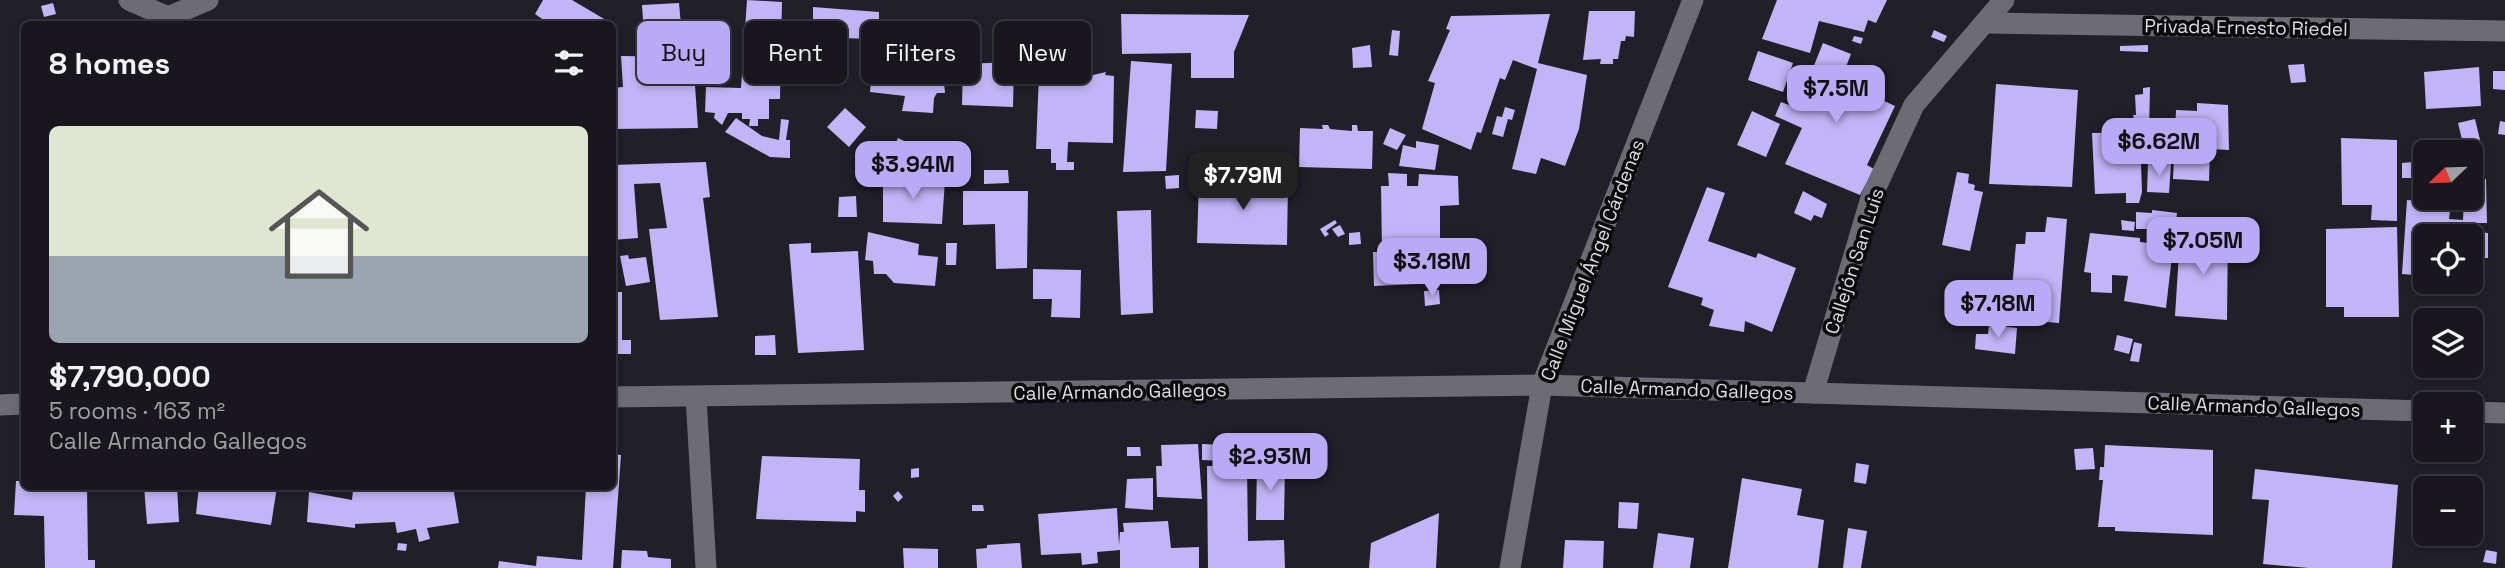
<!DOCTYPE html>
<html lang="en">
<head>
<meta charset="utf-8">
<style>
  body { margin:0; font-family:"Space Grotesk",sans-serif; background:#26242a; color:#f1f3f6; height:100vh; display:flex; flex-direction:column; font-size:26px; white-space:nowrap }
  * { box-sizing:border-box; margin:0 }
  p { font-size:23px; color:#9f9fa4 }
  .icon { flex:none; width:38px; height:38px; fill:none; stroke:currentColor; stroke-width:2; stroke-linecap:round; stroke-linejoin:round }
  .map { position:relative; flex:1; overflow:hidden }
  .side { position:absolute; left:21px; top:21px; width:595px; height:469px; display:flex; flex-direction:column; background:#19171d; border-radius:10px; box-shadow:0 4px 10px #0003,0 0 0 2px #37363b }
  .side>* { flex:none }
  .top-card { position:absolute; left:637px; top:21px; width:665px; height:63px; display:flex; gap:14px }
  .needle { width:46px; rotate:247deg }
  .fabs { position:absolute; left:2413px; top:140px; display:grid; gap:14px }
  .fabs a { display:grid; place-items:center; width:70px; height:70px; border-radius:10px; background:#19171d; box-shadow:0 4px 10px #0003,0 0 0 2px #37363b; font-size:35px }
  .price { position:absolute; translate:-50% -60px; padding:0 16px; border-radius:14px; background:#baaaf6; color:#111; font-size:23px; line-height:46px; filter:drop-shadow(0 2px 4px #0008) }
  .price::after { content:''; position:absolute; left:50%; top:42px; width:21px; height:16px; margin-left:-10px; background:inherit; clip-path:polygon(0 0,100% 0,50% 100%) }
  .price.on { background:#222; color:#fff }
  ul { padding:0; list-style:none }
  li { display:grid; align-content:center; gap:14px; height:371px; padding:0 28px }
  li+li { border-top:2px solid #37363b }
  li span { display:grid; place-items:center; height:217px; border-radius:10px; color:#555 }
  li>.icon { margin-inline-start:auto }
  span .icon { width:126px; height:126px; fill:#fffc; stroke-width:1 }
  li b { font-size:30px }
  h2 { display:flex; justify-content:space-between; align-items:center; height:84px; padding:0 28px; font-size:30px }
  .chip { padding:0 24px; border-radius:10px; background:#19171d; box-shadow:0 4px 10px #0003,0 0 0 2px #37363b; font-size:24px; line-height:63px }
  .chip.on { background:#baaaf6; color:#111 }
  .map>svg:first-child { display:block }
  .building { fill:#c2b4f7 }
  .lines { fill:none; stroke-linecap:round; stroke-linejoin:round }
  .minor { stroke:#6d6c75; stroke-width:21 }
  .tertiary { stroke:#6d6c75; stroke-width:21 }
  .labels { text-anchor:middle; stroke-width:7; stroke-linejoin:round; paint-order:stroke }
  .street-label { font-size:19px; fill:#dddce1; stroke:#0a0a0d }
</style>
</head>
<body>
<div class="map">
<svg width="2505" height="568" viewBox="0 0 2505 568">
  <rect width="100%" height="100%" fill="#211f27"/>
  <g class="building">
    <polygon points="543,0 572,0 616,26 612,33 612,24 543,24 545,21 535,14"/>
    <polygon points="747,0 782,2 780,99 769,99 769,119 758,119 758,126 749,126 750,119 742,119 742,113 728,113 722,125 714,118 715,113 705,112 706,87 741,88"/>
    <polygon points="1777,0 1887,0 1876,23 1868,20 1864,32 1819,21 1810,53 1762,39"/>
    <polygon points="53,3 56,14 44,17 41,6"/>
    <polygon points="679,3 683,47 645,50 642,5"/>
    <polygon points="813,7 879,12 879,39 941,45 938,81 944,82 945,93 937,93 934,98 933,113 902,111 905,96 870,92 874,39 840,38 841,20 813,20"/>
    <polygon points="1589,11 1635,11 1634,37 1626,36 1625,41 1621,41 1618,59 1613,59 1613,64 1600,64 1601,59 1583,60"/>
    <polygon points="1121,14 1249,15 1234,52 1234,78 1191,78 1191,53 1122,54"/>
    <polygon points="1550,14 1538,63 1587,75 1579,129 1565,166 1541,158 1536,174 1512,169 1537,69 1513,60 1505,80 1500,78 1481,133 1477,132 1471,150 1422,129 1435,83 1428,81 1450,30 1446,29 1451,16"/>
    <polygon points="197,19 208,23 207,24 194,24"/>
    <polygon points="807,25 814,33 809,37 802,30"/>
    <polygon points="1392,30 1400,31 1398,56 1389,55"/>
    <polygon points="1934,30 1947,36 1944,42 1931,37"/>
    <polygon points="1854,36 1863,38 1861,44 1852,41"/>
    <polygon points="1823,43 1851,54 1842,77 1852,81 1850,85 1895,106 1867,165 1874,169 1860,195 1785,164 1802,128 1775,116 1781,102 1797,108"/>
    <polygon points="1370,45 1372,67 1353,68 1352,48"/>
    <polygon points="2148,45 2148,52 2120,51 2120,46"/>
    <polygon points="1758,51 1793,63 1783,92 1748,80"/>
    <polygon points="621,56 693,57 698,128 612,129 612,88 623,87"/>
    <polygon points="1131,61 1172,64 1166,171 1123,172"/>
    <polygon points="1014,62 1013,107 962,105 963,64"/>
    <polygon points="806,63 814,73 797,85 790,76"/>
    <polygon points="2304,64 2306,82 2291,83 2288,65"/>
    <polygon points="2479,67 2481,106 2426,109 2424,72"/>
    <polygon points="1085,70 1093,71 1093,75 1106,72 1105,75 1114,76 1113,143 1068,142 1067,162 1074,162 1074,170 1056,170 1056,163 1051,163 1051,149 1036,149 1039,73 1084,75"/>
    <polygon points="2493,71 2505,71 2505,90 2493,89"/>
    <polygon points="1996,84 2078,90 2072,187 1989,184"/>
    <polygon points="2150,87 2149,133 2140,134 2142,192 2139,203 2126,203 2126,193 2095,194 2092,133 2137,132 2133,115 2136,115 2135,95 2143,94 2143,88"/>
    <polygon points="2197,103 2228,105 2229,150 2210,149 2209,181 2173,179 2176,110 2197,111"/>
    <polygon points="1505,107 1515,110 1512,120 1508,119 1503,137 1492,134 1497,116 1502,117"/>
    <polygon points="845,108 866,127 849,147 827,127"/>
    <polygon points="1196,110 1218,111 1217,129 1195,128"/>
    <polygon points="1752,111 1780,124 1766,157 1737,145"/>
    <polygon points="736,118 762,136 779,140 781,119 789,120 786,140 790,140 790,158 770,157 725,132"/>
    <polygon points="2475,119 2481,144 2464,148 2458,123"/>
    <polygon points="2500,121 2505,122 2505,135 2498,134"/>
    <polygon points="1322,125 1328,125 1330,129 1352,131 1352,125 1357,125 1358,131 1373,131 1372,169 1299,167 1300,128 1323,129"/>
    <polygon points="1390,128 1406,135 1397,150 1383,144"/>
    <polygon points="898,138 925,151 917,170 889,157"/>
    <polygon points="2341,138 2397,140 2397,221 2371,220 2372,205 2342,205"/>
    <polygon points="1416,141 1439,145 1435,170 1399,166 1403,145 1416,148"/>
    <polygon points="706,162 710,197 703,198 718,317 660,320 649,229 667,228 660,183 634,184 638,238 612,240 612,165"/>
    <polygon points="2414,162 2414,178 2402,178 2402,163"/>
    <polygon points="2148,163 2171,164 2169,193 2147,192"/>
    <polygon points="984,170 1008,170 1009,183 984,184"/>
    <polygon points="1957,172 1969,174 1968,183 1975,185 1974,190 1983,192 1970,251 1942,245"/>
    <polygon points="1388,173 1407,174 1407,186 1418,186 1419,174 1458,176 1459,205 1440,206 1440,283 1374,286 1373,252 1382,252 1381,186 1389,186"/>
    <polygon points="1179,175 1179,188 1166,189 1165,176"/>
    <polygon points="883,179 945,180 942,224 883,222"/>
    <polygon points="1199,179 1288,181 1287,245 1197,243"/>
    <polygon points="2471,179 2486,179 2487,223 2470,223 2470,231 2488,233 2488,258 2480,258 2480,276 2471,276 2471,236 2426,236 2426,276 2402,274 2407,200 2420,201 2421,182 2426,183 2426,198 2448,198 2447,202 2451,203 2449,219 2463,220 2464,198 2471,198"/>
    <polygon points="1707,187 1725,193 1708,241 1756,258 1758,253 1796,268 1772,332 1745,321 1744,332 1709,326 1714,310 1701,305 1703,298 1668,287"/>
    <polygon points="963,191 1028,191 1027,268 996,269 995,224 963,225"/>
    <polygon points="1803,191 1827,204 1822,218 1814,215 1811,221 1794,213"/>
    <polygon points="856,196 857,217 838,217 839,197"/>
    <polygon points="1151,210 1153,313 1121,315 1117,211"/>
    <polygon points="2152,210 2177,213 2166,308 2124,301 2128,276 2112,275 2112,293 2091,292 2091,273 2084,272 2090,233 2140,238 2140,242 2149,243 2150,229 2136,229 2136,212 2152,213"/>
    <polygon points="2047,217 2067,219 2059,323 2021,320 2023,299 2011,299 2016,244 2025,244 2026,232 2045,232"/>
    <polygon points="1335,220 1337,223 1326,231 1329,234 1325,237 1320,229"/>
    <polygon points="2121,220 2135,222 2134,231 2122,230"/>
    <polygon points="1340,225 1345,234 1338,237 1332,229"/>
    <polygon points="2397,227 2399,317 2344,317 2344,307 2326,307 2326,229"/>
    <polygon points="868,232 919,244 918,255 938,257 935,286 894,283 886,274 874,274 873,261 865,260"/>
    <polygon points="1360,232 1361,244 1349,245 1349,233"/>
    <polygon points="2228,233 2227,320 2175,316 2179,253 2185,253 2187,234"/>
    <polygon points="2236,233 2247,233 2246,243 2236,243"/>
    <polygon points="811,243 811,253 858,251 864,350 798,353 789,244"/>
    <polygon points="946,243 957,243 956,265 946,265"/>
    <polygon points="628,255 629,259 646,257 650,282 626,286 620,256"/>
    <polygon points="1033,269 1081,270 1080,318 1051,317 1052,299 1033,299"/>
    <polygon points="2450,282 2469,282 2468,294 2449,293"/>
    <polygon points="1957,284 1975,287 1972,305 1953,301"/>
    <polygon points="1439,290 1440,304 1425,306 1424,291"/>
    <polygon points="612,292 622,292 622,340 631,340 631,354 612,354"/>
    <polygon points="1989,325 2017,328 2015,354 1975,349 1976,334 1988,334"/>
    <polygon points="775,335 776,355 755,355 755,336"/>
    <polygon points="2117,335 2133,339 2129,354 2114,350"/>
    <polygon points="2134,342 2142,344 2139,362 2130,361"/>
    <polygon points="1198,444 1202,499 1157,497 1156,466 1162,466 1161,445"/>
    <polygon points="1202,444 1227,445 1226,461 1202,460"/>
    <polygon points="2105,445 2213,450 2213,535 2115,531 2115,527 2098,527 2103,480 2099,480 2100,467 2104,467"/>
    <polygon points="1127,447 1140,447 1141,456 1127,456"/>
    <polygon points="2093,448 2095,469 2076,470 2074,449"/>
    <polygon points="612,454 621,455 613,568 498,568 499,561 536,566 537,556 582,560 586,486 612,486"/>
    <polygon points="762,456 860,459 859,490 865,490 865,512 856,511 856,522 756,519"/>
    <polygon points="1856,463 1869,465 1866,484 1854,482"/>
    <polygon points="1207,466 1247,466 1248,541 1284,540 1285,568 1208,568"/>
    <polygon points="1257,466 1285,466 1284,520 1256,520"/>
    <polygon points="919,468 919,477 911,478 911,469"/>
    <polygon points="2255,469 2398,485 2392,568 2309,568 2263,564 2269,500 2252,499"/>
    <polygon points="1153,478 1153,510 1125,508 1127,479"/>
    <polygon points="1742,478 1802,489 1797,515 1824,520 1818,568 1728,568"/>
    <polygon points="16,481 24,481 24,486 87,486 88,560 95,560 95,568 45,568 44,516 14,515"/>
    <polygon points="144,486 177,486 179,522 147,524"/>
    <polygon points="199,486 277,487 271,525 196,514"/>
    <polygon points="389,486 453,486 459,523 427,528 430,539 419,542 416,529 397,533 395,522 355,524 355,528 307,522 309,492 352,500 353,490 390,489"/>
    <polygon points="898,491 903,497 898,502 893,496"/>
    <polygon points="1619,502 1639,503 1637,529 1618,528"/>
    <polygon points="972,505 983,505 984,511 972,511"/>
    <polygon points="1117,508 1119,545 1120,532 1124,532 1123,523 1168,521 1171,548 1199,547 1199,568 1120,568 1120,550 1097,552 1098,563 1082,565 1081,553 1041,555 1038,514"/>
    <polygon points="1439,513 1436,568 1369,568 1371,543"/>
    <polygon points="1848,528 1867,531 1861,568 1843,568"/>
    <polygon points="1658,533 1694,538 1690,568 1653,568"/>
    <polygon points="1565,540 1604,541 1603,568 1563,568"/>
    <polygon points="398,543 407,544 406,551 397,550"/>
    <polygon points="1020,543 1022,568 977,568 976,549 987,548 987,545"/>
    <polygon points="903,548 938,549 938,568 904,568"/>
    <polygon points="622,550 647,551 648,557 671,559 671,568 621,568"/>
    <polygon points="2486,550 2497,552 2496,564 2483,562"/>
  </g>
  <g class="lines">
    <g class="minor">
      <polyline points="129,0 168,17 208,0"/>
      <polyline points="1986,23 2505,31"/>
      <polyline points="1813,393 1871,198 1914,105 2004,0"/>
      <polyline points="612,397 1542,385 2426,411"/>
      <polyline points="696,397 706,568"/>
      <polyline points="0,405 24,404"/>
      <polyline points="2471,412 2505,413"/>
    </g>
    <polyline class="tertiary" points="1510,568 1542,385 1693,0"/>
  </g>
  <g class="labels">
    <g class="street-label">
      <text transform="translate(2246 27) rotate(1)" y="7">Privada Ernesto Riedel</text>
      <text transform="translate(1592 260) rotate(-69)" y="7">Calle Miguel Ángel Cárdenas</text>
      <text transform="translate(1854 261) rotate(-72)" y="7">Callejón San Luis</text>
      <text transform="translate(1687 389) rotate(2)" y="7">Calle Armando Gallegos</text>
      <text transform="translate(1120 391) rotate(-1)" y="7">Calle Armando Gallegos</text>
      <text transform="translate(2254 406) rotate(2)" y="7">Calle Armando Gallegos</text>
    </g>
  </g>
</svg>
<div class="fabs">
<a><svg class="needle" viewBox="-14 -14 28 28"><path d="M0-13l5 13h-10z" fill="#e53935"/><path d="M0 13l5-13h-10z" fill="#9f9fa4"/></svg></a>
<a><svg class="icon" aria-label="locate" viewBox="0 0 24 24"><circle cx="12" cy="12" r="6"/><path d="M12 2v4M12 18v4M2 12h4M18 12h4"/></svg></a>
<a><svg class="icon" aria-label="layers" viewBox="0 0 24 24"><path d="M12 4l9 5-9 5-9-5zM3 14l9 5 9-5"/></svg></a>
<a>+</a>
<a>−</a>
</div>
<b class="price" style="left:1836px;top:125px">$7.5M</b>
<b class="price" style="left:2159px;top:178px">$6.62M</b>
<b class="price" style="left:913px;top:201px">$3.94M</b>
<b class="price on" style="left:1243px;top:212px">$7.79M</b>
<b class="price" style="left:2203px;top:277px">$7.05M</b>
<b class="price" style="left:1432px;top:298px">$3.18M</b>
<b class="price" style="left:1998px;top:340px">$7.18M</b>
<b class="price" style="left:1270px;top:493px">$2.93M</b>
<div class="top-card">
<a class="chip on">Buy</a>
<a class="chip">Rent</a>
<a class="chip">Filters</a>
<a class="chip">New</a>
</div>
<section class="side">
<h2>8 homes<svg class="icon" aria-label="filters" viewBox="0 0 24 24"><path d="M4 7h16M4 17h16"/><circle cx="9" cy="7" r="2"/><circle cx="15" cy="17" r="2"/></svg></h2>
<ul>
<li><span style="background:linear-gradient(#dfe7d0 60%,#9aa5b1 0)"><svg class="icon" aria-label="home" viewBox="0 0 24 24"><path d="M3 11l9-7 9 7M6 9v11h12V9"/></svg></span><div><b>$7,790,000</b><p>5 rooms · 163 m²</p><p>Calle Armando Gallegos</p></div></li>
</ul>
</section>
</div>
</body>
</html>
